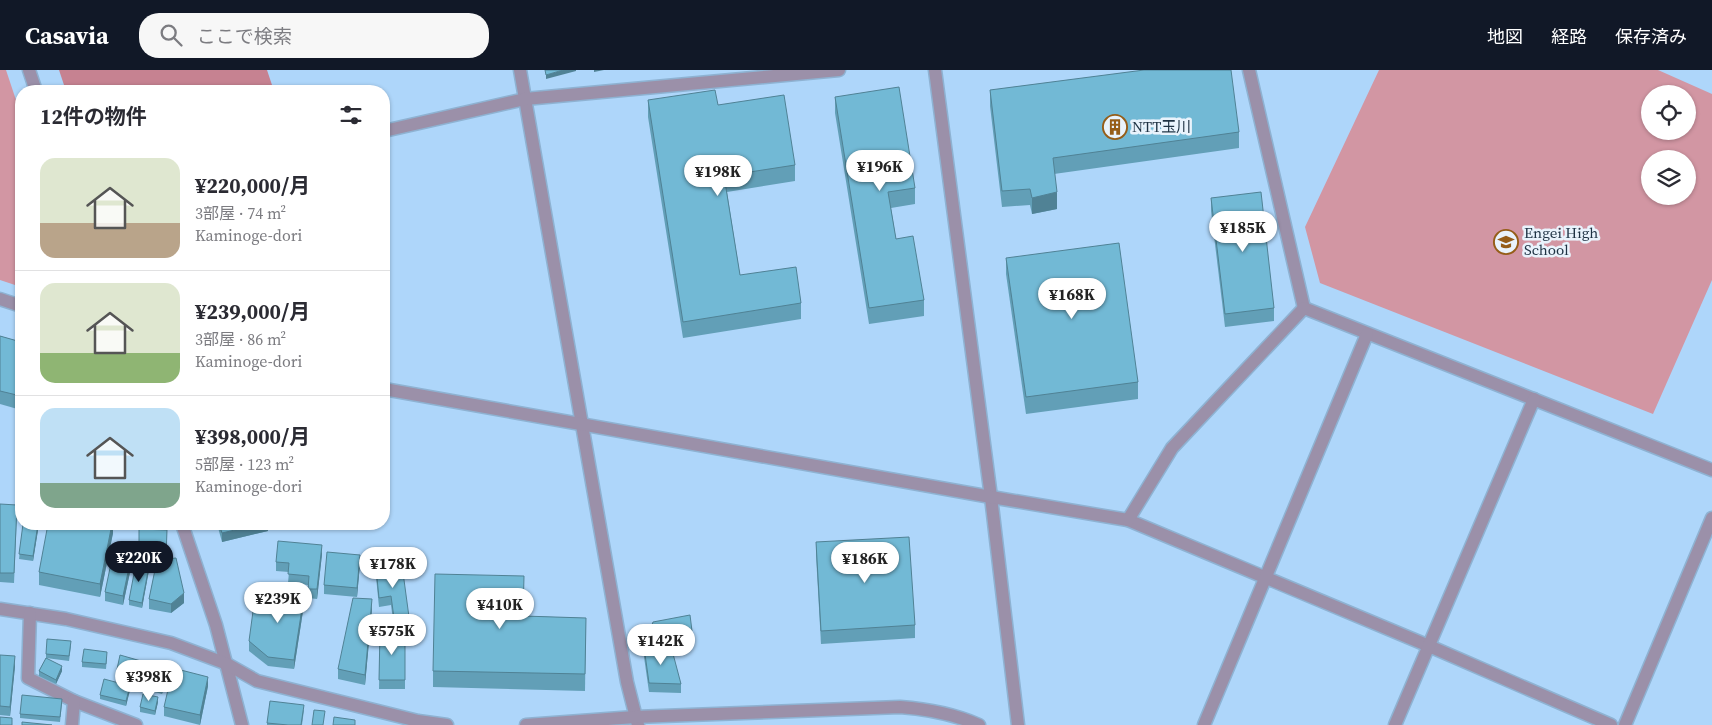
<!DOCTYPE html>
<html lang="ja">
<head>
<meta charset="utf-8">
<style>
  body { margin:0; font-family:"Source Serif 4","Noto Sans JP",serif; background:#f7f7f7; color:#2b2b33; height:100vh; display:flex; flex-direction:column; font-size:19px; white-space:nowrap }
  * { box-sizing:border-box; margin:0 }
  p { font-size:16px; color:#7c7c81 }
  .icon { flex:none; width:28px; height:28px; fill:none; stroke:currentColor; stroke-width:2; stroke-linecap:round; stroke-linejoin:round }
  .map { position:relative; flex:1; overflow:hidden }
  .sheet { position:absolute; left:15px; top:15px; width:375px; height:445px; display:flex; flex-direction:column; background:#fff; border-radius:20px; box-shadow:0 1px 4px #0004 }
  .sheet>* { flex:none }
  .buttons { position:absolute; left:1641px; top:15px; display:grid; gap:10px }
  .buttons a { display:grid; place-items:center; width:55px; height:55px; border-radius:50%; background:#fff; box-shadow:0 1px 4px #0004; font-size:25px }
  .price { position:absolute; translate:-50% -42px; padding:0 11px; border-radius:18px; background:#fff; color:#222; font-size:16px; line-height:32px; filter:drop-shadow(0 1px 2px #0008) }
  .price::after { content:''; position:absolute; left:50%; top:30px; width:15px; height:11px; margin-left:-8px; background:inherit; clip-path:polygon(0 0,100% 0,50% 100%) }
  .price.selected { background:#111827; color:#fff }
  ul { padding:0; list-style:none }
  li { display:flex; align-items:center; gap:15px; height:125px; padding:0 25px }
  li+li { border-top:1px solid #e1e1e2 }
  li span { display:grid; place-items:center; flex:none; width:140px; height:100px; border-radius:15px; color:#555 }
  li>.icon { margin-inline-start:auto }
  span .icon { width:60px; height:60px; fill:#fffc; stroke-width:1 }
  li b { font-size:21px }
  h2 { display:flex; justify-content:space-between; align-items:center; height:60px; padding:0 25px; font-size:21px }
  header { display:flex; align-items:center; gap:30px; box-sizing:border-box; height:70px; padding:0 25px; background:#111827; color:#fff }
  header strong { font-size:24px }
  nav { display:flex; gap:28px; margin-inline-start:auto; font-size:18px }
  .search { width:350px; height:45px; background:#f7f7f7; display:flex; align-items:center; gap:12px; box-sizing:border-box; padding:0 18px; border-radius:20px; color:#7c7c81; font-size:19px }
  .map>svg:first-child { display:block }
  .green { fill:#d296a3; fill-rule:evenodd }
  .forest { fill:#c68291 }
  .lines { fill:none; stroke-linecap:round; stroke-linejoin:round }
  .minor-casing { stroke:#8eb2d2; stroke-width:15 }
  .minor { stroke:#9b90a9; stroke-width:12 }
  .wall { fill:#629fb7 }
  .shaded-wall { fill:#508295 }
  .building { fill:#72b9d5; stroke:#508295 }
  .labels { text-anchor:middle; stroke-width:5; stroke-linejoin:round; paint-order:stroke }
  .poi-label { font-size:15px; fill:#1e3243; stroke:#e9f3fc; text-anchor:start }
</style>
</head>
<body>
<header>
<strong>Casavia</strong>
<div class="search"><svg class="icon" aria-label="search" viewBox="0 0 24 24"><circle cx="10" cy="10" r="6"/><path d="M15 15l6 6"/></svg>ここで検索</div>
<nav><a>地図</a><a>経路</a><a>保存済み</a></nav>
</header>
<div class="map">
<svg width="1712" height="655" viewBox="0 0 1712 655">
  <rect width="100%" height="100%" fill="#aed6fa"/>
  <g class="green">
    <polygon points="0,0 6,0 21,45 21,217 0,210"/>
    <path d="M1379,0H1658L1712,24V210L1653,344L1320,213L1305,157ZM1650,24H1688V61H1650ZM1650,89H1688V126H1650Z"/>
  </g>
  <polygon class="forest" points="59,0 267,0 274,21 66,21"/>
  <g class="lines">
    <defs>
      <g id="minor">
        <polyline points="29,0 36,21"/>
        <polyline points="520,0 627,612 638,655"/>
        <polyline points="935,0 991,427 1018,655"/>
        <polyline points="1249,0 1304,238"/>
        <polyline points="384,61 525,29 839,0"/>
        <polyline points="0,229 21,236"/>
        <polyline points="1304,238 1712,400"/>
        <polyline points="384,319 991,427 1128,450 1429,576 1611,655"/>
        <polyline points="1128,450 1172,378 1304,238"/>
        <polyline points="182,454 216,555 242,655"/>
        <polyline points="0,539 66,549 171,573 227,594 257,611 418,651 447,655"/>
        <polyline points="30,543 28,608 74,631 136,655"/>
        <polyline points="72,655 74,631"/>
        <path d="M526,655L635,647L900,637C928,639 954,644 979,655"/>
        <polyline points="1204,655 1367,264"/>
        <polyline points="1395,655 1534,329"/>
        <polyline points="1625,655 1712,448"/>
      </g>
    </defs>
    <use href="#minor" class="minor-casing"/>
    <use href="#minor" class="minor"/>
  </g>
  <g class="wall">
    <polygon points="990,20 1239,62 1239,78 1054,104 1057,139 1032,144 1030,135 1002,137 990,36"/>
    <polygon points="835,27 915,118 915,134 891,138 896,169 924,230 924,246 869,254 835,43"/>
    <polygon points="648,30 718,35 795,95 795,111 727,122 740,205 801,233 801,249 683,268 648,47"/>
    <polygon points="1211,128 1274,238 1274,251 1225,257 1211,141"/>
    <polygon points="1006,188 1138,312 1138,329 1026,344 1006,204"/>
    <polygon points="0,266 21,272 21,340 0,334"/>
    <polygon points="0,434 17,444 14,513 0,512"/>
    <polygon points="23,454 39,454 33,491 19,489"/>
    <polygon points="113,454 113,463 100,527 39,515 39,502"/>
    <polygon points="217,454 268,454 268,461 222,472"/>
    <polygon points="139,459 167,460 166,489 184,533 171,543 149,539 149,529 157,491 139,491"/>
    <polygon points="816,472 915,555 915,568 821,574 816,485"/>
    <polygon points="322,484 317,529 308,528 308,515 288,513 289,502 276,501 276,492"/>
    <polygon points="132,493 123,535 105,531 105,522"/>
    <polygon points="360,494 357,527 324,524 324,515"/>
    <polygon points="376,498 409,547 409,556 394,558 391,535 379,537 376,507"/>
    <polygon points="149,500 142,538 129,535 129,530"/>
    <polygon points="305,528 294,599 268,596 249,581 249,571 276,537"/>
    <polygon points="372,539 365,615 338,609 338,599"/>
    <polygon points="523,546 586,548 585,621 433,617 433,601"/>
    <polygon points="380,561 405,561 405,619 379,619"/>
    <polygon points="692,561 692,566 647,572 647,568"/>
    <polygon points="71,576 69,591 46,588 62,601 56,614 39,606 39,601 46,588 46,584"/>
    <polygon points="644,577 681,614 681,623 649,622 644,587"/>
    <polygon points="0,585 15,596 10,646 0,645"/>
    <polygon points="107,587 106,599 82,597 82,592"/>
    <polygon points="141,595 136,614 116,609 116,604"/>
    <polygon points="167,604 162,624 147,620 147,616"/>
    <polygon points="208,616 200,655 164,646 164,637"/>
    <polygon points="130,620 126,636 100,629 100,625"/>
    <polygon points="158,632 155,645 140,642 140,637"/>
    <polygon points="62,633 60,652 20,648 20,644"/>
    <polygon points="304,640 302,655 267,655 267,653"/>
  </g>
  <g class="shaded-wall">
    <polygon points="563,0 576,0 576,1 546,9 546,5"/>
    <polygon points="594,0 604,0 594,2"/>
    <polygon points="1057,122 1057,139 1032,144 1032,128"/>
    <polygon points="38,454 39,454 33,491 33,486"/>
    <polygon points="112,454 113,454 113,463 100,527 100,514"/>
    <polygon points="260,454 268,454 268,461 222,472 222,463"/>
    <polygon points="322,475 322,484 317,529 317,519"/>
    <polygon points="132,483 132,493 123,535 123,526"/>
    <polygon points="360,485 360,494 357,527 357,518"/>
    <polygon points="149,496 149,500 142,538 142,533"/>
    <polygon points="305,519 305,528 294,599 294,590"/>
    <polygon points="184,523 184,533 171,543 171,534"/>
    <polygon points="372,529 372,539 365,615 365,605"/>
    <polygon points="15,586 15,596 10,646 10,637"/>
    <polygon points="141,591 141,595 136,614 136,610"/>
    <polygon points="62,596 62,601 56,614 56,610"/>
    <polygon points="167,599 167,604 162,624 162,619"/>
    <polygon points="208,607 208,616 200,655 200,645"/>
    <polygon points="130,616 130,620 126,636 126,631"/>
    <polygon points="158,627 158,632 155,645 155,641"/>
  </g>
  <g class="building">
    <polygon points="545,0 563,0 546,5"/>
    <polygon points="1144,0 1231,0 1239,62 1053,88 1057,122 1032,128 1030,119 1002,121 990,20"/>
    <polygon points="899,17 915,118 888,122 896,169 913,166 924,230 869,238 835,27"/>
    <polygon points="715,20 718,35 784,25 795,95 724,106 740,205 796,197 801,233 683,252 648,30"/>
    <polygon points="1261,122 1274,238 1225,244 1211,128"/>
    <polygon points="1119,173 1138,312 1026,327 1006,188"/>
    <polygon points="0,266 21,272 21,326 0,321"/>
    <polygon points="0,434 17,435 14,503 0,503"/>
    <polygon points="23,454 38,454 33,486 19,484"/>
    <polygon points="48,454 112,454 100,514 39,502"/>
    <polygon points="219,454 260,454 222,463"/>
    <polygon points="139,459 167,460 166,487 139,486"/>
    <polygon points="909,467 915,555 821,561 816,472"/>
    <polygon points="278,471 322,475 317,519 308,519 309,506 288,504 289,493 276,492"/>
    <polygon points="114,479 132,483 123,526 105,522"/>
    <polygon points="327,482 360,485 357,518 324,515"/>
    <polygon points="176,488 184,523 171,534 149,529 157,490"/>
    <polygon points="136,493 149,496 142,533 129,530"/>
    <polygon points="402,495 409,547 394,548 391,526 379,528 376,498"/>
    <polygon points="435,504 524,506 523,546 586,548 585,604 433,601"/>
    <polygon points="280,515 305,519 294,590 268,587 249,571 254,534 276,537"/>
    <polygon points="353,528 372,529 365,605 338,599"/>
    <polygon points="690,545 692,561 647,568 653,552"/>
    <polygon points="380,561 405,561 405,610 379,610"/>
    <polygon points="47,569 71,571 69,586 46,584"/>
    <polygon points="644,577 672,580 681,614 649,613"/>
    <polygon points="84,579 107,582 106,594 82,592"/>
    <polygon points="0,585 15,586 10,637 0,636"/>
    <polygon points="120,585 141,591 136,610 116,604"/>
    <polygon points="46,588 62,596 56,610 39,601"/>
    <polygon points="152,596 167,599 162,619 147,616"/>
    <polygon points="173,598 208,607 200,645 164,637"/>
    <polygon points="104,609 130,616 126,631 100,625"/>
    <polygon points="143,624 158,627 155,641 140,637"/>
    <polygon points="22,625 62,629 60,647 20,644"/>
    <polygon points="270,631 304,635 301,655 288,655 267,653"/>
    <polygon points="314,640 325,641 323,655 312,655"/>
    <polygon points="0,647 12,648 12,655 0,655"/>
    <polygon points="334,647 355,650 355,655 333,655"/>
    <polygon points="22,652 52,655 22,655"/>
  </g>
  <defs>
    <symbol id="building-ring" viewBox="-11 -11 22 22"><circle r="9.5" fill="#e9f3fc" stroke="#955d18" stroke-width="1.5"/><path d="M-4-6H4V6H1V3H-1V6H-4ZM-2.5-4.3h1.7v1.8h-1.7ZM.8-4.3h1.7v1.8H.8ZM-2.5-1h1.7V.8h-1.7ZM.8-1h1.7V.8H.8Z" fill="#955d18"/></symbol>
    <symbol id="school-ring" viewBox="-11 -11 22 22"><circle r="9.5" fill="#e9f3fc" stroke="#955d18" stroke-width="1.5"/><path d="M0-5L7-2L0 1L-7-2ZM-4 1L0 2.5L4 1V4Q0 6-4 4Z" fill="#955d18"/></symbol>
  </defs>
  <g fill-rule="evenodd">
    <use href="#building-ring" x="1101" y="43" width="28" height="28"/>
    <use href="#school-ring" x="1492" y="158" width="28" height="28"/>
  </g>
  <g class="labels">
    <g class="poi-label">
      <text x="1132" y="62">NTT玉川</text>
      <text x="1524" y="168">Engei High<tspan x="1524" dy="17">School</tspan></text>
    </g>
  </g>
</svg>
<div class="buttons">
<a><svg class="icon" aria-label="locate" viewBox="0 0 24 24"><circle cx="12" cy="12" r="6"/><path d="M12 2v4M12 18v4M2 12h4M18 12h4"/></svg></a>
<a><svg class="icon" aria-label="layers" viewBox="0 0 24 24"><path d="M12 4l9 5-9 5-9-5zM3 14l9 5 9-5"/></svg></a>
</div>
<b class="price" style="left:880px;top:122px">¥196K</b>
<b class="price" style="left:718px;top:127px">¥198K</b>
<b class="price" style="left:1243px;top:183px">¥185K</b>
<b class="price" style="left:1072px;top:250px">¥168K</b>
<b class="price selected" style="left:139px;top:513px">¥220K</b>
<b class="price" style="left:865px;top:514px">¥186K</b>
<b class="price" style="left:393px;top:519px">¥178K</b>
<b class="price" style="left:278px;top:554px">¥239K</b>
<b class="price" style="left:500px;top:560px">¥410K</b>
<b class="price" style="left:392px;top:586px">¥575K</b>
<b class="price" style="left:661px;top:596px">¥142K</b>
<b class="price" style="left:149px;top:632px">¥398K</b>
<section class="sheet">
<h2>12件の物件<svg class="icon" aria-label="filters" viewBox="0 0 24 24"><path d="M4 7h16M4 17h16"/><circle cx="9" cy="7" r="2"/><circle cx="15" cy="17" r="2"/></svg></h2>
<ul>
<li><span style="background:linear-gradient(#dfe7d0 65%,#b9a48a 0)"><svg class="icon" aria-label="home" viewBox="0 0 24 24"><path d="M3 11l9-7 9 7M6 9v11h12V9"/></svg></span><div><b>¥220,000/月</b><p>3部屋 · 74 m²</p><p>Kaminoge-dori</p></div></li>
<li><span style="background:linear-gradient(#dfe7d0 70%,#8fb573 0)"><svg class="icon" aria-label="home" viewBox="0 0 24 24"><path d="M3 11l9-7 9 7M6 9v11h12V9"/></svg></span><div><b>¥239,000/月</b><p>3部屋 · 86 m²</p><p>Kaminoge-dori</p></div></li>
<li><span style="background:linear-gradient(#bfe0f5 75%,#7fa58c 0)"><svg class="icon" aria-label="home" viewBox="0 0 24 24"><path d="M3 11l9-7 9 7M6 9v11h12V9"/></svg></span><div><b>¥398,000/月</b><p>5部屋 · 123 m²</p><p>Kaminoge-dori</p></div></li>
</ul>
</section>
</div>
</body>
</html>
